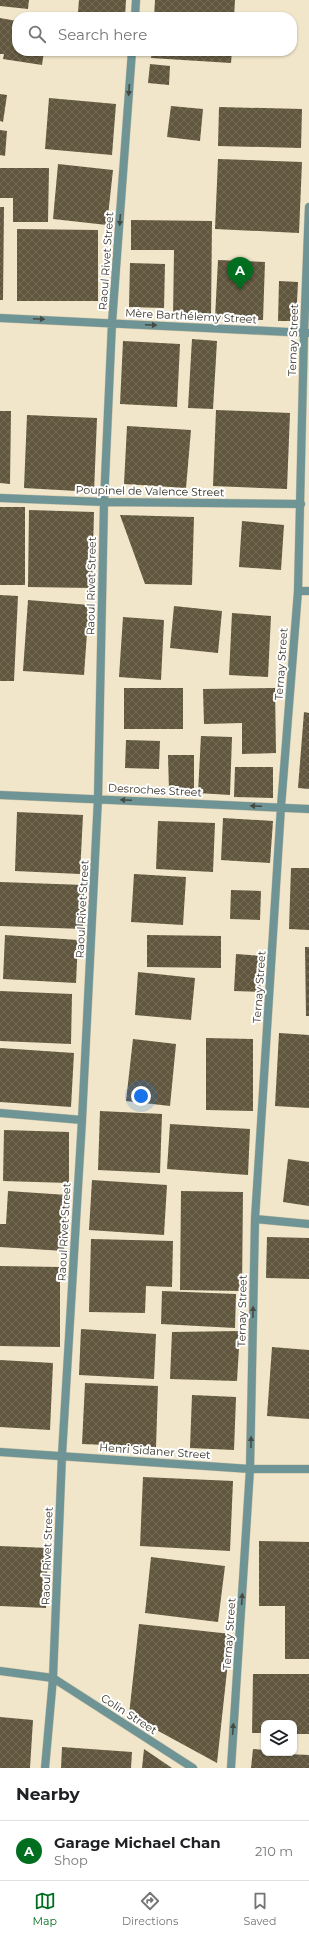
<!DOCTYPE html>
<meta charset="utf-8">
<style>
:root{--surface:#fff;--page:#f2f2f2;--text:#202124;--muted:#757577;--line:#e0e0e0;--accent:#006e1f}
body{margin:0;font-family:Montserrat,sans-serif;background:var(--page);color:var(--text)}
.controls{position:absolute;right:12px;bottom:12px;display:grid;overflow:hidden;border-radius:8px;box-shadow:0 1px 3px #0004}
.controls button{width:36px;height:36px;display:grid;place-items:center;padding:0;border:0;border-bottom:1px solid var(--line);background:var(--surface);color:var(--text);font:20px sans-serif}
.you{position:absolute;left:141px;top:1096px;width:14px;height:14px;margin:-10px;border:3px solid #fff;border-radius:50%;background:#1a73e8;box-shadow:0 0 0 6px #1a73e833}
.badge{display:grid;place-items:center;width:26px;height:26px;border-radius:50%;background:var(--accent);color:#fff;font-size:13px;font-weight:700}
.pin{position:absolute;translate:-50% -33px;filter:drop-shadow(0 1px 2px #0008)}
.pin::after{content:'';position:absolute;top:21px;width:14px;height:12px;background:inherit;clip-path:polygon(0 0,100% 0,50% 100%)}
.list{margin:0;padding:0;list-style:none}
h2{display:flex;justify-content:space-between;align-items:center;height:52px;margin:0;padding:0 16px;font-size:17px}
h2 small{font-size:13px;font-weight:400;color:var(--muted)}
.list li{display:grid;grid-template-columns:26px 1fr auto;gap:12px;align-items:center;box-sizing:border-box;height:60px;padding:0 16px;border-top:1px solid var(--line)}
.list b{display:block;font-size:15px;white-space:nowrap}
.list p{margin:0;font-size:13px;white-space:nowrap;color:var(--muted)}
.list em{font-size:13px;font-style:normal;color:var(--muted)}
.icon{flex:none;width:22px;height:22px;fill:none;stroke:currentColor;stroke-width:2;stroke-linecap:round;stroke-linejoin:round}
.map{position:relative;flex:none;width:309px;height:1768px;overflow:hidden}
.search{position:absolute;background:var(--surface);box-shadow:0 1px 3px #0004;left:12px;right:12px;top:12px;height:44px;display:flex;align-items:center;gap:10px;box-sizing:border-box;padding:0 14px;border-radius:16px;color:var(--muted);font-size:15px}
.sheet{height:112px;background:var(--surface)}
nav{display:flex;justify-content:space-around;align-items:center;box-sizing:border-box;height:56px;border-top:1px solid var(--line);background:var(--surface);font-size:11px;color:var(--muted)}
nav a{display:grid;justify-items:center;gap:2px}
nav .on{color:var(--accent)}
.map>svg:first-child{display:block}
.building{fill:url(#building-cross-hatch)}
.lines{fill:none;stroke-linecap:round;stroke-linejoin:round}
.street-casing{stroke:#ccc2a9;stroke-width:9}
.street{stroke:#6e9495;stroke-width:8}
.oneway{fill:#454b43}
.labels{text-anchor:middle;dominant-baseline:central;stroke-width:4;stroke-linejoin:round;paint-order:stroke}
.street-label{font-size:11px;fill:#373328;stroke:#fff}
</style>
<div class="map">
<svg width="309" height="1768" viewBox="0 0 309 1768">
<defs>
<pattern id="building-cross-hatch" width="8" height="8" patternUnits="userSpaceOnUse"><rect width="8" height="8" fill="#61573e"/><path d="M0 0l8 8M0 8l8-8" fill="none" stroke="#756c58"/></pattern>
</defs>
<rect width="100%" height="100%" fill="#f1e6c9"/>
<!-- building -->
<path class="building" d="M0,0h29l-1,9 -28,-3z
M79,0h47l-1,17 -47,-5z
M155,0h80l-1,17h-80z
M0,18l17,3v30h27l-2,14 -39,-6 1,-5h-4z
M152,51h80l-1,12 -80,-5z
M150,64l20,2 -1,19 -21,-2z
M0,94l7,1 -4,27 -3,-1z
M49,98l67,6 -4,51 -67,-6z
M171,106l32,3 -3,32 -33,-4z
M219,107l83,2 -1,39 -83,-2z
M0,130l7,1 -2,25 -5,-1z
M218,159l84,3 -3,71 -84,-4z
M58,164l55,6 -6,55 -54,-6z
M0,168h49l-1,54h-35v-24h-13z
M0,207h4l-1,93h-3z
M131,220l81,1 -1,96 -38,-1 1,-66h-43z
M17,229l81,1v71h-81z
M218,260l47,2 -2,58 -48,-2z
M130,263l35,1 -1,44 -35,-1z
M279,281l19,1 -2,39h-18z
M192,339l25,2 -4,68 -25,-1z
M123,341l57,3 -3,63 -57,-3z
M216,410l74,3 -3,76 -74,-3z
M0,411h11l-1,73 -10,-1z
M27,415l70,3 -3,74 -70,-4z
M127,426l64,4 -5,58 -62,-4z
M0,507h25v78h-25z
M29,510l65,2 -2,76 -64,-1z
M120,515l74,2 -2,68 -47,-1z
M242,521l42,4 -3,45 -42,-3z
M0,595l18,1 -4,85h-14z
M28,600l61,5 -5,70 -61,-4z
M174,606l48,5 -4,42 -48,-5z
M232,613l39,3 -3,61 -39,-2z
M123,617l41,3 -3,60 -42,-3z
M124,688h59v41h-59z
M275,688l1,65 -34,1v-31l-38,1 -1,-35z
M304,712l5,1v76l-11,-1z
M201,736l31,1 -2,58 -32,-2z
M126,740l34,1 -1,28 -34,-1z
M168,755h26v36h-25z
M235,767h38v31l-39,-1z
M17,812l66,3 -3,59 -65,-3z
M223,818l50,3 -3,42 -49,-3z
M158,821l57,2 -2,49 -57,-3z
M291,868h18v62l-20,-1z
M134,874l52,3 -3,48 -52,-3z
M0,882l84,3 -1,44 -83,-3z
M231,890l30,1 -1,29 -30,-1z
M5,935l73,5 -2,43 -73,-4z
M147,935l74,1v32l-74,-1z
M305,947h4v69h-3z
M236,954l26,2 -2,36 -26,-1z
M138,972l57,6 -4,42 -56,-5z
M0,991l72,3 -1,50 -71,-3z
M279,1033l30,2v73l-34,-2z
M206,1038l47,1v72l-47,-1z
M133,1039l43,5 -6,62 -44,-5z
M0,1048l74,5 -3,54 -71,-5z
M100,1111l62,3 -2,59 -62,-3z
M170,1124l80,5 -2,46 -81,-6z
M4,1130l65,2v51l-66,-2z
M288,1159l21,3v44l-26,-4z
M92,1180l75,5 -3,50 -75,-5z
M8,1191l59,4 -3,56 -64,-4v-23h6z
M181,1191l62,1 -1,99 -62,-1z
M267,1237l42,1v41l-43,-1z
M91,1239l82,2 -1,46 -26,-1 -1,27 -56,-1z
M0,1266l60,1v80l-60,-1z
M162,1291l74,3 -1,34 -74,-4z
M81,1329l75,5 -2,45 -75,-4z
M240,1331l-3,50 -67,-2 2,-47z
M272,1347l37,3v69l-42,-3z
M0,1360l53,3 -3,67 -50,-3z
M85,1383l73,3 -2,61 -74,-3z
M192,1395l44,2 -2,53 -44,-2z
M143,1477l90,4 -3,70 -90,-5z
M259,1541l50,1v117h-24v-53h-26z
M0,1546l48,2 -2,60 -46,-2z
M151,1557l74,9 -7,56 -73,-9z
M139,1624l92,10 -14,129 -88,-48z
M253,1674h56v60h-15v-11h-30v10h-12z
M0,1717l33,3 -3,48h-30z
M62,1747l70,5 -1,16h-70z
M144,1749l28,19h-30z
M253,1749l11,1v3l45,2v13h-58z"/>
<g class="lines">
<defs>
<path id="street" d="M135,17l1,-17
M0,318l308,15
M0,498l104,4 197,2
M298,591h11
M0,795l309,14
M0,1113l82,7
M255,1219l54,5
M0,1452l250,17h59
M0,1671l53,7 140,90
M45,1768l8,-90 9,-223 20,-335 16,-322 6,-296 8,-179 20,-272
M231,1768l19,-299 5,-250 26,-412 17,-216 6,-258 5,-126"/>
</defs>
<!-- street casing -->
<use href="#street" class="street-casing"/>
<!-- street -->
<use href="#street" class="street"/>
</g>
<!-- one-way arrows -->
<defs><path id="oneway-solid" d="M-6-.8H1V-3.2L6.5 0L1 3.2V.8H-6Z"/></defs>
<g class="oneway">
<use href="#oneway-solid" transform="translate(129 90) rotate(94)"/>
<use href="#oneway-solid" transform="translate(120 220) rotate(94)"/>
<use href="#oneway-solid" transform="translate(39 319) rotate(3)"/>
<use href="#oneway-solid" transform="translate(151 325) rotate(3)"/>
<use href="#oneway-solid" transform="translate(126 800) rotate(-177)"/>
<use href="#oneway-solid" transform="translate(256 806) rotate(-177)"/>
<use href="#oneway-solid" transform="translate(253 1312) rotate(-89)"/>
<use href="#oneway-solid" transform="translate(251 1442) rotate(-89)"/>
<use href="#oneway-solid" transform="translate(242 1599) rotate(-86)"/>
<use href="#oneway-solid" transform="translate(233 1729) rotate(-86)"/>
</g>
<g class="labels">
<!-- street labels -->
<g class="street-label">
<text transform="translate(106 261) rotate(-86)">Raoul Rivet Street</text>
<text transform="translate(191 316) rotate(3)">Mère Barthélemy Street</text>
<text transform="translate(293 340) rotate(-88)">Ternay Street</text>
<text transform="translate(150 491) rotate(1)">Poupinel de Valence Street</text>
<text transform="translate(91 586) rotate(-89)">Raoul Rivet Street</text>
<text transform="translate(281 664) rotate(-86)">Ternay Street</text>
<text transform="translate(155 790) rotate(3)">Desroches Street</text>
<text transform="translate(82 909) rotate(-87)">Raoul Rivet Street</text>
<text transform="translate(259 987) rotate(-86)">Ternay Street</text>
<text transform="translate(64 1232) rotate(-87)">Raoul Rivet Street</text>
<text transform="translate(242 1311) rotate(-89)">Ternay Street</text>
<text transform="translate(155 1451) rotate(4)">Henri Sidaner Street</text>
<text transform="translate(47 1556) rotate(-88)">Raoul Rivet Street</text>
<text transform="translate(229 1634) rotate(-86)">Ternay Street</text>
<text transform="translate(129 1714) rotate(33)">Colin Street</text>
</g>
</g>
</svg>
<div class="controls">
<button><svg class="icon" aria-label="layers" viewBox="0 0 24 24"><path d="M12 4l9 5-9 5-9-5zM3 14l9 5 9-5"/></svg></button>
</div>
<div class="you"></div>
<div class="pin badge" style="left:240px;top:290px">A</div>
<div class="search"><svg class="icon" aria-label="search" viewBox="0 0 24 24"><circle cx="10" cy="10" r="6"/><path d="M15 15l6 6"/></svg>Search here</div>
</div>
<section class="sheet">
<h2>Nearby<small></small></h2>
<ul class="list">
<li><span class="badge">A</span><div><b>Garage Michael Chan</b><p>Shop</p></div><em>210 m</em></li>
</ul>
</section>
<nav>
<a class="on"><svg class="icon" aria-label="map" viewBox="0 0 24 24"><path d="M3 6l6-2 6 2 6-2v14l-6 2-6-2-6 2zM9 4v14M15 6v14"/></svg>Map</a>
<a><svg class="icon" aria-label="directions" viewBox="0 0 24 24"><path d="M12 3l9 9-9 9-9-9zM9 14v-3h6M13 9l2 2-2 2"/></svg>Directions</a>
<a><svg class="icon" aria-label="saved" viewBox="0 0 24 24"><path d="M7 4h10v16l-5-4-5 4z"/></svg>Saved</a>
</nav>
